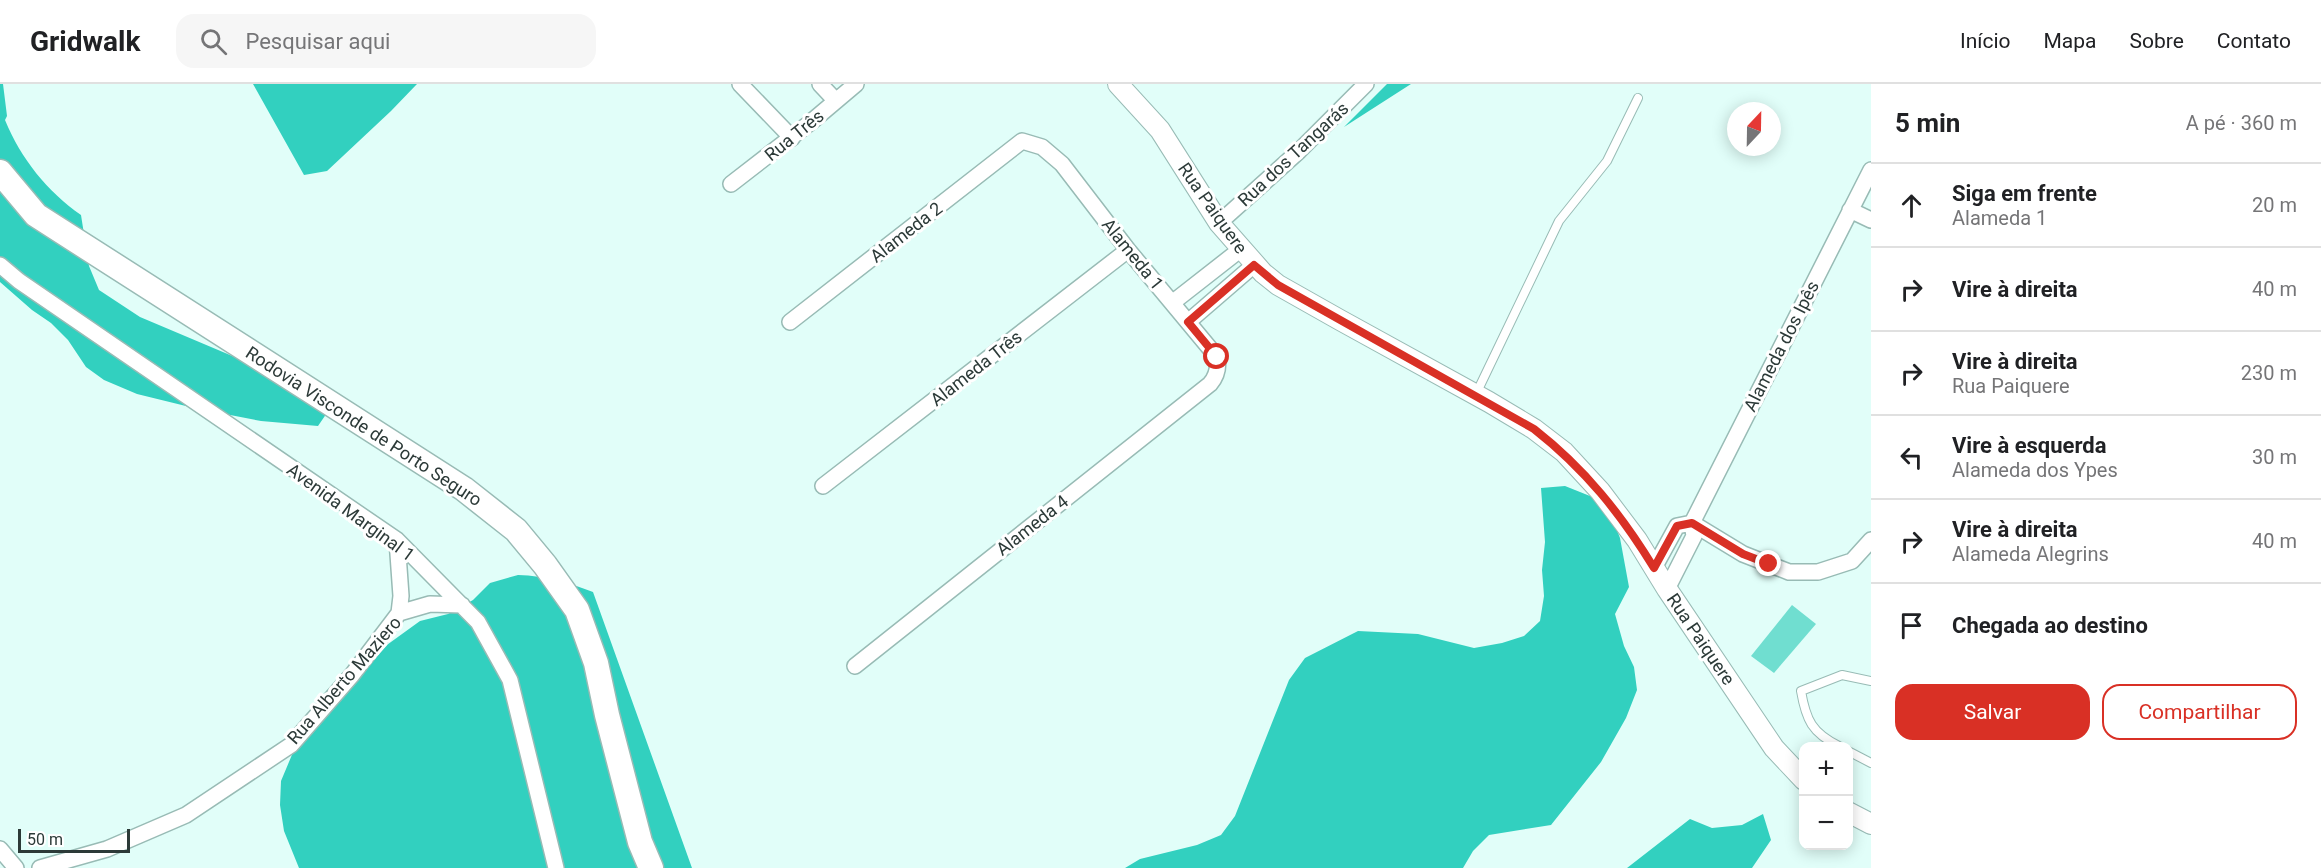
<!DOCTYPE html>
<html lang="pt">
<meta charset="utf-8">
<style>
:root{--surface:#fff;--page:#f6f6f6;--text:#202124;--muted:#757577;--line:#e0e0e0;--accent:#d93025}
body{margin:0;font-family:Roboto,sans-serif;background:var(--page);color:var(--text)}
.controls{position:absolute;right:18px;bottom:18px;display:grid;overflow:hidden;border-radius:12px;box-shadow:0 3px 15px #0003}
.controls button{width:54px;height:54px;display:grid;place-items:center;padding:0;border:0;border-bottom:2px solid var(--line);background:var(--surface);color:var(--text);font:30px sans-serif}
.compass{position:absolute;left:1727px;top:18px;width:54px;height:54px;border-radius:50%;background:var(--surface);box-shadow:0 3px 15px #0003;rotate:22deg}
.scale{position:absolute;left:18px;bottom:15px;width:112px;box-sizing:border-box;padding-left:6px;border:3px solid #2c3a38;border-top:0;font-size:16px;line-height:21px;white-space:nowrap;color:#2c3a38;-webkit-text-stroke:4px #fff;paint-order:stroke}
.stop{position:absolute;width:18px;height:18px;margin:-14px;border:4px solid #d93025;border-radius:50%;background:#fff}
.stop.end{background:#d93025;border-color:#fff;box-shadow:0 2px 6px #0008}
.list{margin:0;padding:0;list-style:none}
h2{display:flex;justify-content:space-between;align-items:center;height:78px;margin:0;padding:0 24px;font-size:26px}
h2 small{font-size:20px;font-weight:400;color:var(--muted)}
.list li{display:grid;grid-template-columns:39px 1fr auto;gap:18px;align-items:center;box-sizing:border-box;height:84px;padding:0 24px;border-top:2px solid var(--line)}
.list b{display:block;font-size:22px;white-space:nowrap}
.list p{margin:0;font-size:20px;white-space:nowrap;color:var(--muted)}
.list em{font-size:20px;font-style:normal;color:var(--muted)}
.actions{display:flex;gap:12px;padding:18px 24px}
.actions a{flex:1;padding:14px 0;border:2px solid var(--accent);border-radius:18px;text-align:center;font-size:21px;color:var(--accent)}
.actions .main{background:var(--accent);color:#fff}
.icon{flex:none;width:33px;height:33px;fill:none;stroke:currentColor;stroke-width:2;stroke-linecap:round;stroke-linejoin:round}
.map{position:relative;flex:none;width:1871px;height:784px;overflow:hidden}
header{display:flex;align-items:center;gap:36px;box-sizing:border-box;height:84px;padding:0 30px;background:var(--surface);border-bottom:2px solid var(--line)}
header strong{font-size:28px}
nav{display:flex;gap:33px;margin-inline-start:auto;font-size:21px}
.search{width:420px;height:54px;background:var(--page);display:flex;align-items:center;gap:15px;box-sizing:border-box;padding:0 21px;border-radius:18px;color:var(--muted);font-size:22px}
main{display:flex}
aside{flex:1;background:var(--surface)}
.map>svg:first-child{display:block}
.green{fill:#70ded0}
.forest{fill:#32d0bf}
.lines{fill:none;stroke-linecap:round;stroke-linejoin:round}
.service-casing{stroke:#98bbb5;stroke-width:10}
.minor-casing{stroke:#98bbb5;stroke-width:18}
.tertiary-casing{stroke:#98bbb5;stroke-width:22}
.primary-casing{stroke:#98bbb5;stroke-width:27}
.service{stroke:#fff;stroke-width:8}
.minor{stroke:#fff;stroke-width:15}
.tertiary{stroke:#fff;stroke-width:20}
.primary{stroke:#fff;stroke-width:24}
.route{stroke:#d93025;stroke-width:8}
.labels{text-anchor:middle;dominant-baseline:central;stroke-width:6;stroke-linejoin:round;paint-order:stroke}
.street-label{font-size:18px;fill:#2c3a38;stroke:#fff}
</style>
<header>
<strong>Gridwalk</strong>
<div class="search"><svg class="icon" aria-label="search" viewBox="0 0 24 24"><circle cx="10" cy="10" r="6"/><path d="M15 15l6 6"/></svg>Pesquisar aqui</div>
<nav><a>Início</a><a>Mapa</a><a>Sobre</a><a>Contato</a></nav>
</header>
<main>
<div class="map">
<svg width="1871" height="784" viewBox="0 0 1871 784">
<rect width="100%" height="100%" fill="#e1fef9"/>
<!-- green -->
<path class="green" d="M1792,521l24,19 -42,49 -23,-17z"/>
<!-- forest -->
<path class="forest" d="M0,0h3l4,32 -2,4c16,39 42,71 76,95l8,51 10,24 41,27 128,54 63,36 -13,19 -57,-5 -67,-13 -57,-14 -33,-14 -18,-13 -18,-27 -17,-17 -19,-13 -32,-28z
M253,0h164l-26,27 -64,60 -23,4z
M1387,0h24l-67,43z
M1565,402l25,10 21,19 9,23 9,49 -14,27 9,32 10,21 3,23 -11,28 -25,44 -50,63 -62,10 -16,16 -10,17h-338l15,-9 57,-14 24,-10 14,-19 54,-136 16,-22 53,-27 60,3 56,14 28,-5 22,-7 16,-15 4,-25 -2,-26 3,-28 -4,-54z
M518,491c28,1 49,7 75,17l99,276h-393l-15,-37 -4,-26 1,-24 31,-74 35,-39 26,-13 47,-34 28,-7 25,-14 17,-17z
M1763,730l8,26 -19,28h-125l63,-49 22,9 30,-3z"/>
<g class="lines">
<defs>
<path id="service" d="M1476,310l83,-173 48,-60 31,-63
M1839,662c-27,-13 -33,-26 -38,-55l41,-16 29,6
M1848,667l23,12"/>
<path id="minor" d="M740,0l52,54
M820,0l16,17
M731,100l80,-62 45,-38
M1850,126l21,10
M1219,139l80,-72 67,-67
M0,181l19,16 378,259 81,82 32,58 46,188
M1172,219l69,-54
M790,238l232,-181 20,6 20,17 66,86 89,107c2,11 0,19 -7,27l-355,282
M1188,238l66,-57
M823,402l305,-236
M1692,439l179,-353
M1692,439l51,31 46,18h29l34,-11 19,-21
M397,456l4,56 -2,17
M1654,484l23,-42 15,-3
M1667,505l27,-53 -2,-13
M0,765l16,19
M40,784l67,-19 79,-34 105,-70 61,-70 47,-62 31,-9 32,1"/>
<path id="tertiary" d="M1118,0l42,46 59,93 44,50 15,12 62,35 149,82 45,27 30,23 36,39 37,49 30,49 107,159 30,32
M1848,728l23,12"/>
<path id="primary" d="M0,88l36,43 428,274 52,41 29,35 32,45 19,53 11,52 33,127 11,26"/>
</defs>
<!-- service casing -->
<use href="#service" class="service-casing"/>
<!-- minor casing -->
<use href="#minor" class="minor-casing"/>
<!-- tertiary casing -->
<use href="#tertiary" class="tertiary-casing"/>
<!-- primary casing -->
<use href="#primary" class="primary-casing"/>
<!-- service -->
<use href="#service" class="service"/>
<!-- minor -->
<use href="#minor" class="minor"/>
<!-- tertiary -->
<use href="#tertiary" class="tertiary"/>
<!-- primary -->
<use href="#primary" class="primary"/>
</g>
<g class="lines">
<!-- route -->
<path class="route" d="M1217,273l-29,-35 66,-57 24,20 256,144c51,40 87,85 120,139l23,-42 15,-3 51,31 26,10"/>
</g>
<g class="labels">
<!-- street labels -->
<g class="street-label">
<text transform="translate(794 51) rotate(-39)">Rua Três</text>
<text transform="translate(1293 70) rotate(-43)">Rua dos Tangarás</text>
<text transform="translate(1213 124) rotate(55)">Rua Paiquere</text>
<text transform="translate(906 148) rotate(-38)">Alameda 2</text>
<text transform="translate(1133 170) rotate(51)">Alameda 1</text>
<text transform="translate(1781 262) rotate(-63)">Alameda dos Ipês</text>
<text transform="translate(976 284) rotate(-38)">Alameda Três</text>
<text transform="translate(364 342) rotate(33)">Rodovia Visconde de Porto Seguro</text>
<text transform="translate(351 428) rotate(36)">Avenida Marginal 1</text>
<text transform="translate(1032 441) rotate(-38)">Alameda 4</text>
<text transform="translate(1701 555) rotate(56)">Rua Paiquere</text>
<text transform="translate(344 596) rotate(-49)">Rua Alberto Maziero</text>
</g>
</g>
</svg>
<div class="controls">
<button>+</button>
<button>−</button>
</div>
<svg class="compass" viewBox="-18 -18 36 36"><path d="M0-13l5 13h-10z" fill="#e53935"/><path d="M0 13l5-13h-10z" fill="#757577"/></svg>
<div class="scale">50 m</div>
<div class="stop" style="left:1217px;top:273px"></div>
<div class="stop end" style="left:1769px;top:480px"></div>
</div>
<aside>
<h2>5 min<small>A pé · 360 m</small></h2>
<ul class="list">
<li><svg class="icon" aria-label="ahead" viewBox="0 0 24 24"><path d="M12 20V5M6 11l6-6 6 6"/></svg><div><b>Siga em frente</b><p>Alameda 1</p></div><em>20 m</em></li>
<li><svg class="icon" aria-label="right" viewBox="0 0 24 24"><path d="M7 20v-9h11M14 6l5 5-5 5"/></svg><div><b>Vire à direita</b></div><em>40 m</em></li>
<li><svg class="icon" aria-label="right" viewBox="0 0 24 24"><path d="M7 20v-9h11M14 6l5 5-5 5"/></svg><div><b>Vire à direita</b><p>Rua Paiquere</p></div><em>230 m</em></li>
<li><svg class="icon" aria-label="left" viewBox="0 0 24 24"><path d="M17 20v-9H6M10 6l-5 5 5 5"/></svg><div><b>Vire à esquerda</b><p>Alameda dos Ypes</p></div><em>30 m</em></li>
<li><svg class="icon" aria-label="right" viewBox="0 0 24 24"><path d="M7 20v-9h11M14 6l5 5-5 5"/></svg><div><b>Vire à direita</b><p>Alameda Alegrins</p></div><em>40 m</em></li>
<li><svg class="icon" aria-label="arrive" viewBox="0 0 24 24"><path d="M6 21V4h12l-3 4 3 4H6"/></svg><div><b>Chegada ao destino</b></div></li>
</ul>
<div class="actions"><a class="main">Salvar</a><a>Compartilhar</a></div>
</aside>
</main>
